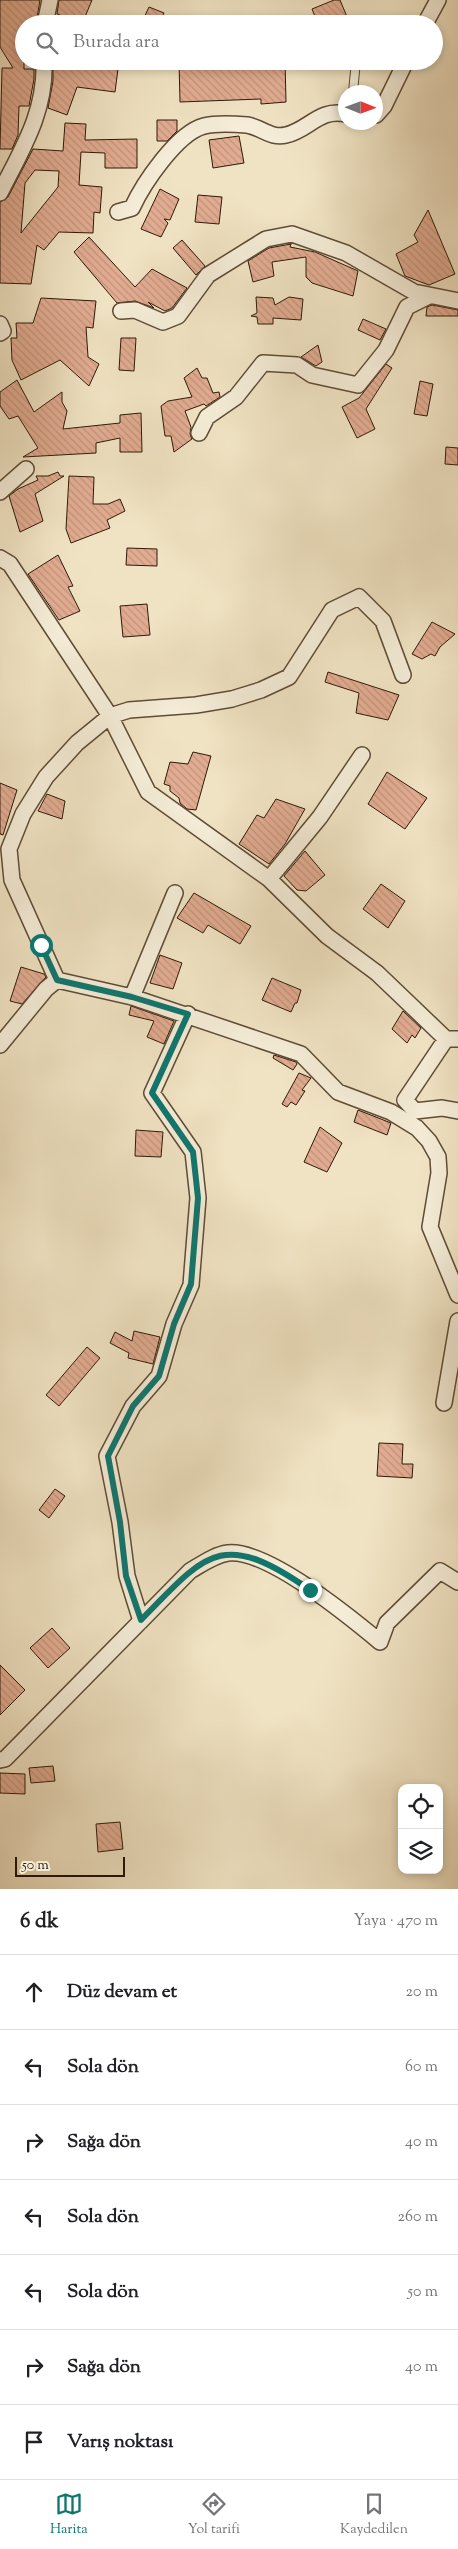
<!DOCTYPE html>
<html lang="tr">
<meta charset="utf-8">
<style>
:root{--surface:#fff;--page:#f6f6f6;--text:#202124;--muted:#757577;--line:#e0e0e0;--accent:#0f766e}
body{margin:0;font-family:"Sorts Mill Goudy",serif;background:var(--page);color:var(--text)}
.controls{position:absolute;right:15px;bottom:15px;display:grid;overflow:hidden;border-radius:10px;box-shadow:0 2px 8px #0003}
.controls button{width:45px;height:45px;display:grid;place-items:center;padding:0;border:0;border-bottom:1px solid var(--line);background:var(--surface);color:var(--text);font:25px sans-serif}
.compass{position:absolute;left:338px;top:85px;width:45px;height:45px;border-radius:50%;background:var(--surface);box-shadow:0 2px 8px #0003;rotate:91deg}
.scale{position:absolute;left:15px;bottom:12px;width:110px;box-sizing:border-box;padding-left:5px;border:2px solid #2f1907;border-top:0;font-size:14px;line-height:18px;white-space:nowrap;color:#2f1907;-webkit-text-stroke:4px #f5edd8;paint-order:stroke}
.stop{position:absolute;width:15px;height:15px;margin:-11px;border:4px solid #0f766e;border-radius:50%;background:#fff}
.stop.end{background:#0f766e;border-color:#fff;box-shadow:0 1px 5px #0008}
.list{margin:0;padding:0;list-style:none}
h2{display:flex;justify-content:space-between;align-items:center;height:65px;margin:0;padding:0 20px;font-size:21px}
h2 small{font-size:16px;font-weight:400;color:var(--muted)}
.list li{display:grid;grid-template-columns:32px 1fr auto;gap:15px;align-items:center;box-sizing:border-box;height:75px;padding:0 20px;border-top:1px solid var(--line)}
.list b{display:block;font-size:19px;white-space:nowrap}
.list em{font-size:16px;font-style:normal;color:var(--muted)}
.icon{flex:none;width:28px;height:28px;fill:none;stroke:currentColor;stroke-width:2;stroke-linecap:round;stroke-linejoin:round}
.map{position:relative;flex:none;width:458px;height:1889px;overflow:hidden}
.search{position:absolute;background:var(--surface);box-shadow:0 2px 8px #0003;left:15px;right:15px;top:15px;height:55px;display:flex;align-items:center;gap:12px;box-sizing:border-box;padding:0 18px;border-radius:28px;color:var(--muted);font-size:19px}
.sheet{height:590px;background:var(--surface)}
nav{display:flex;justify-content:space-around;align-items:center;box-sizing:border-box;height:70px;border-top:1px solid var(--line);background:var(--surface);font-size:14px;color:var(--muted)}
nav a{display:grid;justify-items:center;gap:2px}
nav .on{color:var(--accent)}
.map>svg:first-child{display:block}
.building{fill:url(#building-back-hatch);stroke:#2f1907;fill-rule:evenodd}
.lines{fill:none;stroke-linecap:round;stroke-linejoin:round}
.service-casing{stroke:#5f4c36;stroke-width:10}
.minor-casing{stroke:#5f4c36;stroke-width:18}
.service{stroke:#f5edd8;stroke-width:8}
.minor{stroke:#f5edd8;stroke-width:15}
.route{stroke:#0f766e;stroke-width:6}
</style>
<div class="map">
<svg width="458" height="1889" viewBox="0 0 458 1889">
<defs>
<pattern id="building-back-hatch" width="6" height="6" patternUnits="userSpaceOnUse" patternTransform="scale(1.25)"><rect width="6" height="6" fill="#e2ac92"/><path d="M-1 5l2 2M0 0l6 6M5-1l2 2" fill="none" stroke="#c2937c"/></pattern>
</defs>
<rect width="100%" height="100%" fill="#f0e3c3"/>
<filter id="stains"><feTurbulence type="fractalNoise" baseFrequency=".004" numOctaves="4"/><feColorMatrix values="0 0 0 0 .2 0 0 0 0 .09 0 0 0 0 .02 0 0 0 .5 -.17"/></filter>
<radialGradient id="worn" r=".72"><stop offset=".6" stop-color="#630" stop-opacity="0"/><stop offset="1" stop-color="#630" stop-opacity=".3"/></radialGradient>
<!-- building -->
<path class="building" d="M0,0h40l-4,24h-12v45h10v10l-5,27h-10l-1,29 -6,14h-12l2,-81h11l-13,-21z
M59,0h33l-10,24 -25,-10z
M334,0h6l10,24h-32l-6,-15z
M149,7l15,6 -5,11h-18z
M53,61h66l-4,31 -38,-5 -10,28 -19,-7 5,-27z
M179,61h38l1,6 32,-1 -1,-4 36,-1 1,41 -25,2v-5l-81,3z
M157,120h20v11l-10,10h-10z
M65,123l21,1 -1,16 52,-1v29h-32v-15l-24,-1 -2,33 23,2 -2,26 -6,-1 -1,21 -34,-1 -15,18 -7,-5 -6,39 -31,-1v-81l8,-5 25,-48 30,2zM35,170l24,1 -1,16 -37,46 4,-50z
M239,136l5,27 -31,5 -4,-28z
M160,189l19,10 -9,21 -6,-1 4,4 -7,14 -20,-8z
M198,195l24,2 -3,27 -24,-2z
M428,210l27,64 -26,11 -24,-9 -9,-22 22,-12 -4,-7z
M89,237l46,50 17,-18 35,19 -15,20 -7,3 -17,-9 6,6 -19,-7 -18,2 -43,-51z
M182,240l23,26 -9,9 -23,-27z
M291,244l-1,3 25,5 43,19 -5,25 -41,-13 -6,-6v-20l-34,5 2,14 -21,6 -5,-21 21,-13z
M256,297l17,1 2,7 14,-8 14,2 -2,21 -28,-2v6h-15l-1,-7 -6,-1 6,-3z
M41,298l55,3 -3,27 -7,-1 2,30 11,7 -10,22 -29,-26 -39,20 -9,-20 -1,-22h6l-1,-15h17z
M432,305l26,5v6h-32l1,-9z
M363,319l23,10 -6,11 -22,-10z
M121,338h15l-2,33 -15,-1z
M318,345l4,17 -6,4 -15,-9z
M386,364l6,4 -26,41 9,20 -18,9 -15,-31 17,-9z
M197,368l5,10h5l6,15 6,-1 1,5 -14,9 -2,-2 -19,7 6,16 -1,7 2,5 -18,13 -3,-16h-6l-4,-30 7,-5 24,-4 -8,-19z
M17,380l17,32 28,-20v10l5,9 -4,18 57,-6v-8l21,-2 1,39h-22v-14l-24,5v10l-73,4 15,-9 -20,-32 -9,3 -9,-13v-14z
M420,381l13,3 -6,32 -13,-2z
M446,447l12,1v17l-13,-1z
M58,472l2,4h4l-29,18 8,27 -23,11 -11,-36 9,-7 20,-9 -2,-4h12z
M69,476l25,1 -1,27h15l12,-5 5,12 -18,9 3,8 -39,15 -5,-14z
M127,548l30,1v17l-31,-1z
M58,555l15,31 -5,1 12,24 -21,9 -31,-46z
M147,604l3,31 -27,2 -3,-31z
M432,622l23,12 -15,13 -5,9 -4,-2 -9,5 -10,-5z
M328,672l71,23 -11,25 -32,-7 3,-20 -34,-11z
M193,752l18,4 -15,54 -9,-1 -7,-6 -1,-5 -9,-7v-5l-6,-2 6,-22 18,2z
M387,772l40,26 -22,31 -37,-25z
M0,783l17,7 -14,45 -3,-1z
M47,794l18,7 -3,18 -24,-8z
M276,799l29,10 -20,35 -16,20 -30,-20 18,-29 7,3z
M305,851l20,24 -19,16 -9,-1 -13,-14z
M381,884l24,17 -17,27 -25,-19z
M194,893l57,33 -11,18 -32,-19 -5,8 -26,-15z
M160,955l22,8 -9,26 -23,-6z
M21,967l23,7 2,3 -24,27 -12,-3z
M272,978l29,12 -4,13h-2l-4,9 -29,-12z
M131,1006l43,15 -10,23 -17,-7 7,-16 -25,-6z
M403,1011l18,17 -6,10 -3,-3 -5,8 -15,-14z
M274,1055l22,7 1,2 -4,6 -20,-12z
M299,1073l12,5 -9,12 3,1 -9,14 -5,-3 -4,5 -5,-3z
M358,1110l33,13 -4,12 -33,-13z
M320,1127l22,16 -15,29 -23,-10z
M136,1130l27,2 -2,25 -26,-1z
M134,1331l26,6 -7,27 -25,-6 1,-5 -19,-10 5,-11 17,9z
M87,1347l13,11 -41,48 -13,-11z
M379,1443l24,1 -1,20h11l-1,14 -35,-2z
M55,1489l10,7 -16,22 -10,-8z
M52,1628l18,20 -22,20 -18,-20z
M0,1665l25,25 -25,25z
M53,1766l2,15 -24,2 -2,-15z
M0,1773l25,1v20l-25,-1z
M120,1822l3,27 -25,3 -2,-28z"/>
<g class="lines">
<defs>
<path id="service" d="M353,92l3,-31"/>
<path id="minor" d="M45,24l5,-24
M425,24l13,-24
M376,115l8,-9 22,-45
M0,193c22,-44 46,-81 44,-132
M118,212l14,-4c11,-24 45,-75 72,-82 12,-3 31,-2 43,-1 14,2 24,14 39,10 23,-5 33,-27 60,-21
M121,311l14,-1 28,12 15,-6 30,-41 58,-36 26,-5 54,19 68,39 44,9
M0,324l3,7 -3,2
M199,433l8,-16 29,-20 27,-34 34,2 15,10 46,10 28,-35 21,-43 22,-11
M0,492l26,-23
M0,558l10,6 100,152 38,76 121,87 51,-62 42,-62
M269,879l58,57 50,37 69,66h12
M57,980l-45,-100 -3,-31 14,-35 23,-37 31,-34 33,-27 19,-6 67,-5 36,-6 29,-9 28,-13 43,-67 27,-13 24,24 20,54
M57,980l75,17 169,57 37,38 53,20 26,16 12,13 9,16 1,16 -9,54 28,68
M132,997l43,-104
M446,1039l-41,61 10,11 27,-3 16,3
M0,1045l46,-56 11,-9
M444,1403l14,-82
M141,1621l-14,-45 -7,-54 -13,-66 26,-50 26,-30 15,-52 17,-39 7,-87 -5,-46 -41,-59 36,-79
M0,1760l5,-1 185,-188c12,-7 24,-16 38,-18 39,-4 122,64 152,89l7,-19 53,-52 18,11"/>
</defs>
<!-- service casing -->
<use href="#service" class="service-casing"/>
<!-- minor casing -->
<use href="#minor" class="minor-casing"/>
<!-- service -->
<use href="#service" class="service"/>
<!-- minor -->
<use href="#minor" class="minor"/>
</g>
<g class="lines">
<!-- route -->
<path class="route" d="M41,945l16,35 75,17 56,17 -36,79 41,59 5,46 -7,86 -17,40 -15,52 -26,30 -25,50 12,66 6,54 15,44c66,-68 81,-91 169,-30"/>
</g>
<rect width="100%" height="100%" filter="url(#stains)"/>
<rect width="100%" height="100%" fill="url(#worn)"/>
</svg>
<div class="controls">
<button><svg class="icon" aria-label="locate" viewBox="0 0 24 24"><circle cx="12" cy="12" r="6"/><path d="M12 2v4M12 18v4M2 12h4M18 12h4"/></svg></button>
<button><svg class="icon" aria-label="layers" viewBox="0 0 24 24"><path d="M12 4l9 5-9 5-9-5zM3 14l9 5 9-5"/></svg></button>
</div>
<svg class="compass" viewBox="-18 -18 36 36"><path d="M0-13l5 13h-10z" fill="#e53935"/><path d="M0 13l5-13h-10z" fill="#757577"/></svg>
<div class="scale">50 m</div>
<div class="stop" style="left:41px;top:945px"></div>
<div class="stop end" style="left:310px;top:1590px"></div>
<div class="search"><svg class="icon" aria-label="search" viewBox="0 0 24 24"><circle cx="10" cy="10" r="6"/><path d="M15 15l6 6"/></svg>Burada ara</div>
</div>
<section class="sheet">
<h2>6 dk<small>Yaya · 470 m</small></h2>
<ul class="list">
<li><svg class="icon" aria-label="ahead" viewBox="0 0 24 24"><path d="M12 20V5M6 11l6-6 6 6"/></svg><div><b>Düz devam et</b></div><em>20 m</em></li>
<li><svg class="icon" aria-label="left" viewBox="0 0 24 24"><path d="M17 20v-9H6M10 6l-5 5 5 5"/></svg><div><b>Sola dön</b></div><em>60 m</em></li>
<li><svg class="icon" aria-label="right" viewBox="0 0 24 24"><path d="M7 20v-9h11M14 6l5 5-5 5"/></svg><div><b>Sağa dön</b></div><em>40 m</em></li>
<li><svg class="icon" aria-label="left" viewBox="0 0 24 24"><path d="M17 20v-9H6M10 6l-5 5 5 5"/></svg><div><b>Sola dön</b></div><em>260 m</em></li>
<li><svg class="icon" aria-label="left" viewBox="0 0 24 24"><path d="M17 20v-9H6M10 6l-5 5 5 5"/></svg><div><b>Sola dön</b></div><em>50 m</em></li>
<li><svg class="icon" aria-label="right" viewBox="0 0 24 24"><path d="M7 20v-9h11M14 6l5 5-5 5"/></svg><div><b>Sağa dön</b></div><em>40 m</em></li>
<li><svg class="icon" aria-label="arrive" viewBox="0 0 24 24"><path d="M6 21V4h12l-3 4 3 4H6"/></svg><div><b>Varış noktası</b></div></li>
</ul>
</section>
<nav>
<a class="on"><svg class="icon" aria-label="map" viewBox="0 0 24 24"><path d="M3 6l6-2 6 2 6-2v14l-6 2-6-2-6 2zM9 4v14M15 6v14"/></svg>Harita</a>
<a><svg class="icon" aria-label="directions" viewBox="0 0 24 24"><path d="M12 3l9 9-9 9-9-9zM9 14v-3h6M13 9l2 2-2 2"/></svg>Yol tarifi</a>
<a><svg class="icon" aria-label="saved" viewBox="0 0 24 24"><path d="M7 4h10v16l-5-4-5 4z"/></svg>Kaydedilen</a>
</nav>
